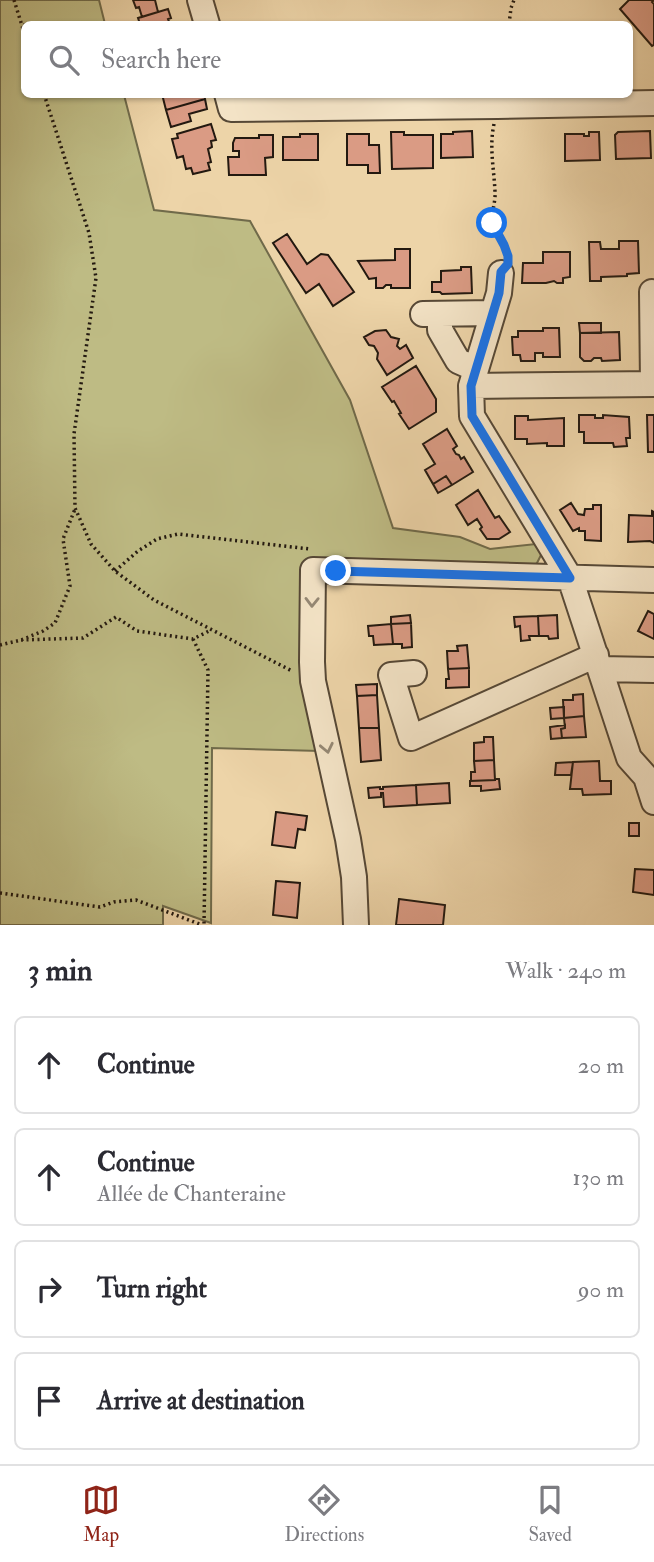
<!DOCTYPE html>
<meta charset="utf-8">
<style>
:root{--surface:#fff;--page:#f7f7f7;--text:#2b2b33;--muted:#7c7c81;--line:#e1e1e2;--accent:#8f2418}
body{margin:0;font-family:"IM FELL Double Pica",serif;background:var(--page);color:var(--text)}
.stop{position:absolute;width:21px;height:21px;margin:-16px;border:5px solid #1a73e8;border-radius:50%;background:#fff}
.stop.end{background:#1a73e8;border-color:#fff;box-shadow:0 2px 7px #0008}
.list{margin:0;padding:0;list-style:none}
h2{display:flex;justify-content:space-between;align-items:center;height:91px;margin:0;padding:0 28px;font-size:30px}
h2 small{font-size:23px;font-weight:400;color:var(--muted)}
.list li{display:grid;grid-template-columns:46px 1fr auto;gap:21px;align-items:center;box-sizing:border-box;height:98px;margin:0 14px 14px;padding:0 14px;border:2px solid var(--line);border-radius:10px}
.list b{display:block;font-size:26px;white-space:nowrap}
.list p{margin:0;font-size:23px;white-space:nowrap;color:var(--muted)}
.list em{font-size:23px;font-style:normal;color:var(--muted)}
.icon{flex:none;width:38px;height:38px;fill:none;stroke:currentColor;stroke-width:2;stroke-linecap:round;stroke-linejoin:round}
.map{position:relative;flex:none;width:654px;height:925px;overflow:hidden}
.search{position:absolute;background:var(--surface);box-shadow:0 2px 5px #0004;left:21px;right:21px;top:21px;height:77px;display:flex;align-items:center;gap:18px;box-sizing:border-box;padding:0 24px;border-radius:10px;color:var(--muted);font-size:26px}
.sheet{height:539px;background:var(--surface)}
nav{display:flex;justify-content:space-around;align-items:center;box-sizing:border-box;height:98px;border-top:2px solid var(--line);background:var(--surface);font-size:19px;color:var(--muted)}
nav a{display:grid;justify-items:center;gap:4px}
nav .on{color:var(--accent)}
.map>svg:first-child{display:block}
.green{fill:#bebb84;stroke:#706a4a;stroke-width:2}
.building{fill:#da9b84;stroke:#231910;stroke-width:2}
.lines{fill:none;stroke-linecap:round;stroke-linejoin:round}
.minor-casing{stroke:#564836;stroke-width:28}
.path{stroke:#231910;stroke-width:3.5;stroke-dasharray:2 3.5;stroke-linecap:butt}
.minor{stroke:#f3e3c6;stroke-width:24}
.oneway{stroke:#958874}
.route{stroke:#1a73e8;stroke-width:9}
</style>
<div class="map">
<svg width="654" height="925" viewBox="0 0 654 925">
<rect width="100%" height="100%" fill="#edd4a8"/>
<filter id="stains"><feTurbulence type="fractalNoise" baseFrequency=".00286" numOctaves="4"/><feColorMatrix values="0 0 0 0 .2 0 0 0 0 .09 0 0 0 0 .02 0 0 0 .5 -.17"/></filter>
<radialGradient id="worn" r=".72"><stop offset=".6" stop-color="#630" stop-opacity="0"/><stop offset="1" stop-color="#630" stop-opacity=".3"/></radialGradient>
<!-- green -->
<path class="green" d="M0,0h99l6,24h-81v70l100,1 30,115 96,11 100,179 43,128 67,9 30,12 46,-5 6,9 -5,10 -17,13 -207,-5 7,180 -108,-3 -1,175 -48,-17v19h-163z"/>
<!-- building -->
<path class="building" d="M133,0h22l3,12 -16,5 -3,-10 -3,1z
M629,0h25l-2,2 2,2v41l-2,1 -32,-37z
M168,9l3,9 -3,1 2,5h-30l-2,-6z
M162,94h41l2,5 -39,11z
M205,99l2,10 -18,5 2,7 -20,6 -5,-17z
M211,124l5,16 -5,1 1,6 -4,2 3,13 -3,1 2,7 -17,4 -2,-6 -5,1 -3,-13 -6,2 -5,-19 6,-1 -1,-4z
M472,131l1,26 -32,1v-24h12v-2z
M650,131l1,27 -35,1 -1,-24 3,-3z
M391,132h13v3h29v33l-41,1z
M589,132h10l1,28 -35,1v-27h19v2h5z
M300,134h18v26h-35v-23h17z
M347,134h22v11h10l1,28h-12v-8h-21z
M259,135h14v22l-8,1 1,17h-37l-1,-18h11v-6h-6v-8l2,-5h24z
M287,234l20,30 14,-10 7,1 26,37 -21,14 -14,-22 -13,9 -33,-50z
M619,241h19l1,32 -12,1v2l-26,1v4h-11l-1,-39h11l1,7h18z
M395,249h15v39h-19v-3h-5l-3,3h-7v-10l-7,1 -11,-18 37,-1z
M543,252h27v25l-7,1v5h-6l-3,-2 -8,2h-24l1,-20h20z
M461,267h10l1,26 -30,1 -2,-2h-8v-10h9v-11l20,-1z
M579,323h22v10h-21z
M543,328h16l1,29h-17v-4h-8v8h-14l-1,-6h-7l-1,-18h6v-6h25z
M386,330l5,7 8,2 -2,7 3,3 6,-4 7,13 -26,17 -10,-16 1,-6 -4,-7 -5,-1 -5,-8 11,-6z
M619,332l1,28 -18,1 -1,-3h-7l-3,3h-7l-4,-4v-24z
M416,366l20,33v13l-27,17 -10,-15 2,-1 -7,-12 -2,1 -10,-15z
M579,415h16v3h8v-3l26,2 1,21h-4l1,8 -13,1 -1,-4h-29v-11h-5z
M647,415h7v37h-6z
M515,416h13v4l36,-2v28h-17v-3l-20,1v-5h-12z
M447,429l10,17 -4,3 3,5 3,1 2,4 3,-2 9,15 -21,13 -6,-9 -13,8 -8,-14 10,-6 -12,-20z
M446,476l6,9 -14,8 -5,-9z
M478,490l17,28 4,-2 11,16 -11,7h-12l-7,-10 2,-2 -5,-8 -9,6 -12,-20z
M571,503l7,11 6,1 1,-6h8v-4h8v36l-16,-1v-9h-6v-3l-6,3 -13,-21z
M652,511l2,1v31l-4,-2 -22,1 1,-27 23,1z
M648,611l6,3v25l-16,-8z
M410,615l1,8 -20,1v-7z
M557,615l1,23 -9,1 -1,-3h-9l-1,-20z
M538,616l1,20h-10l1,4 -9,1 -1,-15 -5,1 -1,-10z
M411,623l1,24 -10,1v-4h-9l-2,-20z
M391,624l2,20 -19,1 -1,-9h-4l-1,-10z
M467,645l2,23 -21,1 -1,-18h11l-1,-5z
M469,668v19l-23,1v-9h3l-1,-10z
M377,684v11l-20,1 -1,-11z
M583,694l1,22 -20,2 -1,-18h10v-5z
M377,695l2,33h-20l-2,-32z
M564,707v11l-13,1 -1,-11z
M584,716l2,21 -24,1 -1,-9 4,-1 -1,-10z
M565,725v3l-4,1 1,9 -11,1 -1,-12z
M359,728h20l2,32 -20,2z
M484,737h9l1,23 -20,1v-18l10,-1z
M494,760l1,20 -24,1v-9h4l-1,-11z
M599,761l1,20h11v13l-28,1 -1,-6h-12l3,-27z
M573,762l-2,13h-16l1,-12z
M495,779h4l1,10 -19,2v-5h-11v-5l25,-1z
M449,783l1,20 -33,2 -1,-20z
M416,785l1,20 -33,2 -1,-14h-2v4l-12,1 -1,-10 12,-1v2h3v-2z
M276,812l31,4 -2,14 -7,-1 -3,19 -23,-3z
M629,823h10v13h-10z
M635,869l19,1v25l-21,-3z
M276,881l24,2 -3,35 -24,-3z
M399,899l46,6 -2,20h-47z"/>
<g class="lines">
<defs>
<path id="minor" d="M200,0l7,24
M227,94l4,15 266,-3 157,-3
M501,273l-2,20 -28,93 1,30 98,162 59,180 17,19 8,25
M652,292l1,92
M423,314l70,-1
M440,314v16l18,31 18,8
M471,386l183,-2
M600,669l54,1
M414,673l-23,2 20,63 185,-83
M356,925l-2,-48 -6,-38 -35,-158 -1,-19 1,-92 341,10"/>
</defs>
<!-- minor casing -->
<use href="#minor" class="minor-casing"/>
<!-- path -->
<path class="path" d="M14,0l10,32
M509,24l2,-16 3,-8
M44,94l45,139 7,45 -22,156 1,74 16,36 24,27 39,29 138,71
M494,124c-5,23 0,44 1,68 1,10 -5,23 -2,33 3,11 11,20 15,30
M115,571l23,-20 19,-12 21,-5 132,15
M193,639l15,31 -4,255
M21,640l62,-2 33,-21 21,14 56,8 18,-9
M0,645l21,-5 22,-9 12,-8 15,-37 -7,-47 12,-30
M0,893l100,14 14,-5 22,-2 66,25"/>
<!-- minor -->
<use href="#minor" class="minor"/>
</g>
<!-- one-way arrows -->
<defs><path id="oneway-chevron" d="M-2-3.5L2.5 0L-2 3.5" fill="none" stroke-width="1.6" stroke-linecap="round" stroke-linejoin="round" transform="scale(1.75)"/></defs>
<g class="oneway">
<use href="#oneway-chevron" transform="translate(312 602) rotate(91)"/>
<use href="#oneway-chevron" transform="translate(327 748) rotate(78)"/>
</g>
<g class="lines">
<!-- route -->
<path class="route" d="M336,571l234,7 -98,-162 -1,-30 28,-93 2,-21 7,-8v-8l-4,-11 -12,-22"/>
</g>
<rect width="100%" height="100%" filter="url(#stains)"/>
<rect width="100%" height="100%" fill="url(#worn)"/>
</svg>
<div class="stop" style="left:492px;top:223px"></div>
<div class="stop end" style="left:336px;top:571px"></div>
<div class="search"><svg class="icon" aria-label="search" viewBox="0 0 24 24"><circle cx="10" cy="10" r="6"/><path d="M15 15l6 6"/></svg>Search here</div>
</div>
<section class="sheet">
<h2>3 min<small>Walk · 240 m</small></h2>
<ul class="list">
<li><svg class="icon" aria-label="ahead" viewBox="0 0 24 24"><path d="M12 20V5M6 11l6-6 6 6"/></svg><div><b>Continue</b></div><em>20 m</em></li>
<li><svg class="icon" aria-label="ahead" viewBox="0 0 24 24"><path d="M12 20V5M6 11l6-6 6 6"/></svg><div><b>Continue</b><p>Allée de Chanteraine</p></div><em>130 m</em></li>
<li><svg class="icon" aria-label="right" viewBox="0 0 24 24"><path d="M7 20v-9h11M14 6l5 5-5 5"/></svg><div><b>Turn right</b></div><em>90 m</em></li>
<li><svg class="icon" aria-label="arrive" viewBox="0 0 24 24"><path d="M6 21V4h12l-3 4 3 4H6"/></svg><div><b>Arrive at destination</b></div></li>
</ul>
</section>
<nav>
<a class="on"><svg class="icon" aria-label="map" viewBox="0 0 24 24"><path d="M3 6l6-2 6 2 6-2v14l-6 2-6-2-6 2zM9 4v14M15 6v14"/></svg>Map</a>
<a><svg class="icon" aria-label="directions" viewBox="0 0 24 24"><path d="M12 3l9 9-9 9-9-9zM9 14v-3h6M13 9l2 2-2 2"/></svg>Directions</a>
<a><svg class="icon" aria-label="saved" viewBox="0 0 24 24"><path d="M7 4h10v16l-5-4-5 4z"/></svg>Saved</a>
</nav>
